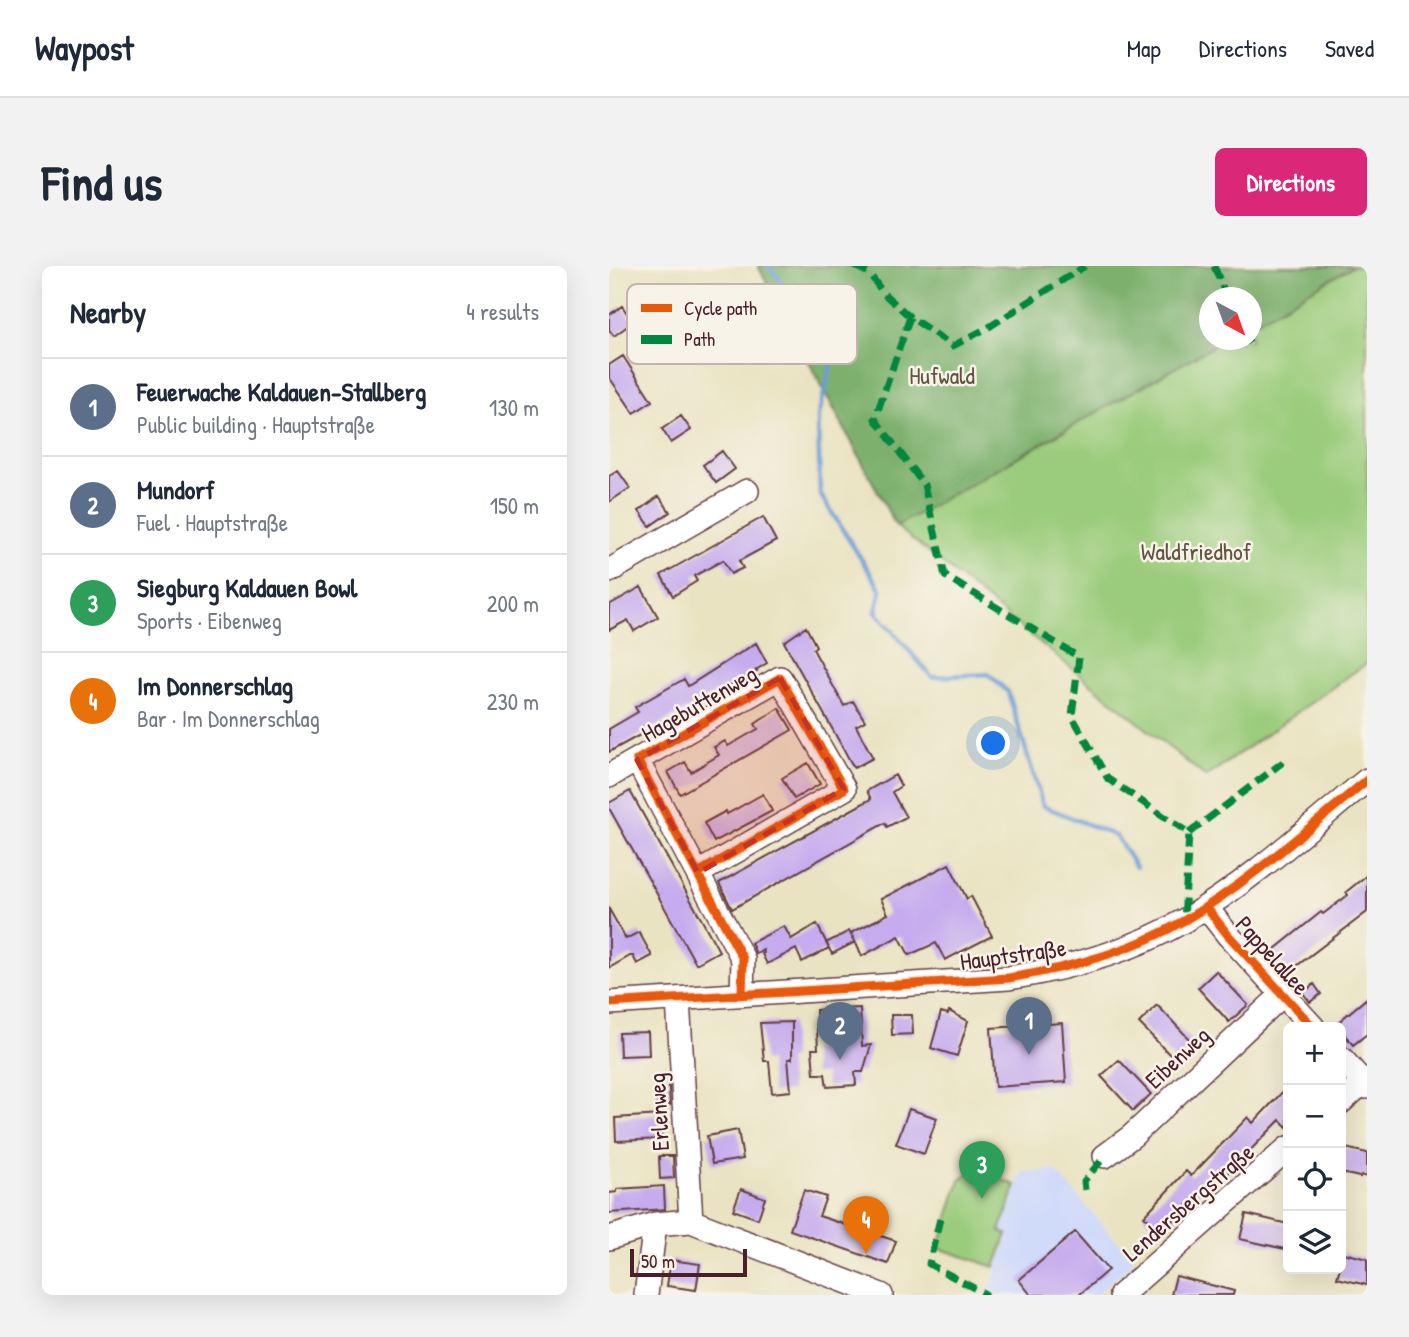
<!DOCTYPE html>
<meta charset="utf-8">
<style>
:root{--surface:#fff;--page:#f2f2f3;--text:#1f2937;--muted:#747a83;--line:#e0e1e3;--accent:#db2777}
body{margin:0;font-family:"Patrick Hand",sans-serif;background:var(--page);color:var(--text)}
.controls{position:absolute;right:21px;bottom:21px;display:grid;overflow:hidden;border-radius:10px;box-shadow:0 7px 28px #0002}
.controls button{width:63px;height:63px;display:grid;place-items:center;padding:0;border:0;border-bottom:2px solid var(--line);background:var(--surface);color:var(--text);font:35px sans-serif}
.compass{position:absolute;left:590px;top:21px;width:63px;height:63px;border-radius:50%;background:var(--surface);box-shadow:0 7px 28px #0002;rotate:139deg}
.scale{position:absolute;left:21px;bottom:18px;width:117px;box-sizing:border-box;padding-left:7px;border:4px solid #4a1f2b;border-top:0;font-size:19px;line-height:24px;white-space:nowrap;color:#4a1f2b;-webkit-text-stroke:5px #f7f3e8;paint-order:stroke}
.you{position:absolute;left:385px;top:478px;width:24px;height:24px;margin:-18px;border:5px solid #fff;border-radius:50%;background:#1a73e8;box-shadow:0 0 0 10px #1a73e833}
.badge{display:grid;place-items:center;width:46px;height:46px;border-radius:50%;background:var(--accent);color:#fff;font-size:23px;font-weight:700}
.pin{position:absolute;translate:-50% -58px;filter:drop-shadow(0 2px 4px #0008)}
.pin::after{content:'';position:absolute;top:37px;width:24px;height:21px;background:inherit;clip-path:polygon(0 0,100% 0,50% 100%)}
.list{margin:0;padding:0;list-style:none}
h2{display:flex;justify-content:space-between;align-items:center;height:91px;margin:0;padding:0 28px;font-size:30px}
h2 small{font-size:23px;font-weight:400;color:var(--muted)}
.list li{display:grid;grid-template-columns:46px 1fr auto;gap:21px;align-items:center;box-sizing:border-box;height:98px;padding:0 28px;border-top:2px solid var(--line)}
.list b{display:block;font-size:26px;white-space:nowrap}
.list p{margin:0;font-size:23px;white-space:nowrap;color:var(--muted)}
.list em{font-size:23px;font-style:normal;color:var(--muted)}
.icon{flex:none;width:38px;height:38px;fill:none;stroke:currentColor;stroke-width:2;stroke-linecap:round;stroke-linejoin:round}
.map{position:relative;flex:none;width:758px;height:1029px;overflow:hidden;border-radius:10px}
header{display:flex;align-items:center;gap:42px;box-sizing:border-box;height:98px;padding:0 35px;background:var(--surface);border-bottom:2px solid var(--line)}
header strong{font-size:33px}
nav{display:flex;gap:38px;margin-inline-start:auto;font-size:24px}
.intro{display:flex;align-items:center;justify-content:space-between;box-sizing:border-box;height:168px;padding:0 42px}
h1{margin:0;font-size:49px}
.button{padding:18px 32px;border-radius:10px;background:var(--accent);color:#fff;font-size:24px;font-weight:700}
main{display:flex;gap:42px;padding:0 42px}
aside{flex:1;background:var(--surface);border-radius:10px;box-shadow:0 7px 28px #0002}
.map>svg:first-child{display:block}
.built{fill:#d0daf9}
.green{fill:#9bcc7c;stroke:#727654;stroke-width:2}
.forest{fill:#7cb06c;stroke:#63684c;stroke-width:2}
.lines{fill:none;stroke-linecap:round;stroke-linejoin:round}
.stream{stroke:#6b9cd5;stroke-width:4.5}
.building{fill:#c6acee}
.minor-casing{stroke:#623c42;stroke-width:26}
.minor{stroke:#fff;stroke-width:23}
.quiet{stroke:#00873e;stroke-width:7;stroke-dasharray:14 7;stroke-linecap:butt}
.cycleway-casing{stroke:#f7f3e8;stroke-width:13}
.cycleway{stroke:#e8590c;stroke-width:9}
.marked{fill:#c8321e;fill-opacity:0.2;stroke:#c8321e;stroke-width:5;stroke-dasharray:14 9;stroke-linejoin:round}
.labels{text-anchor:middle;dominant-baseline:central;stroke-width:5;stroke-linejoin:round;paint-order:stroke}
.park-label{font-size:24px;fill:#625343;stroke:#f7f3e8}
.street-label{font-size:24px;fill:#4a1f2b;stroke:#f7f3e8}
.key{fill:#f7f3e8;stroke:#c3b3af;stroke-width:2}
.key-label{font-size:19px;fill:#4a1f2b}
</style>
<header>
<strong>Waypost</strong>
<nav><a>Map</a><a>Directions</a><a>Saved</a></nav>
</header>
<div class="intro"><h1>Find us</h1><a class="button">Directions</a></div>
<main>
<aside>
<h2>Nearby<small>4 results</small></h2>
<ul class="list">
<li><span class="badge" style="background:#5c6f8a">1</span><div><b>Feuerwache Kaldauen-Stallberg</b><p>Public building · Hauptstraße</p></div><em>130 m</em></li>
<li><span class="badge" style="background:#5c6f8a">2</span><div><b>Mundorf</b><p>Fuel · Hauptstraße</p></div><em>150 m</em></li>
<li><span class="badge" style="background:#2e9e5b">3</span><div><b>Siegburg Kaldauen Bowl</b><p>Sports · Eibenweg</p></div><em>200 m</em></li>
<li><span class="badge" style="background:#e8710a">4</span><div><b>Im Donnerschlag</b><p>Bar · Im Donnerschlag</p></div><em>230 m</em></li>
</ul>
</aside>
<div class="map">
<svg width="758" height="1029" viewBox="0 0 758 1029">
<rect width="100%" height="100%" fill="#f7f3e8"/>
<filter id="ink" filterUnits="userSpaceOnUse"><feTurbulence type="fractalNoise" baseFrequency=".0143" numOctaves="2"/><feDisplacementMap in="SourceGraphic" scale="14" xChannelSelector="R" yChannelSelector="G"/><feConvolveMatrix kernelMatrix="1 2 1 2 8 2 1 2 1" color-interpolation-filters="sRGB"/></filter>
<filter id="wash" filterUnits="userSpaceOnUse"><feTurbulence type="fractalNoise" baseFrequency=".00686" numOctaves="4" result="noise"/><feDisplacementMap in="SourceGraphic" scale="28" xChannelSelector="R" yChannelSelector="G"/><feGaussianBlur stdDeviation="1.57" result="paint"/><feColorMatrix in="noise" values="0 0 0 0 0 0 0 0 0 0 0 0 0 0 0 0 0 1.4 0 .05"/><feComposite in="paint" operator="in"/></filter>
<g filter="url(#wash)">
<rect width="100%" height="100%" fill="#eae3c2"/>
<!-- built -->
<path class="built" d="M446,904l80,91 -40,34h-95l-11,-4 20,-57 -8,-4 21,-58z"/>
<!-- green -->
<path class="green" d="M744,0h14v397l-161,114 -310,-251 328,-186h27l1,-16z
M364,903l43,16 -16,46 7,3 -12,33 -57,-19 22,-68z"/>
<!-- forest -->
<path class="forest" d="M149,0h595l-101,58 -1,-26h-42v42h15l-328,186z"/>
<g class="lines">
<!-- stream -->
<path class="stream" d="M159,0l68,78 -18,74 2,76 61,96 -5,22 56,65 56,-3 20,18 35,114 73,30 20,31"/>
</g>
<g id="blocks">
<!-- building -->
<path class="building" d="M13,40l11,16 -19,14 -5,-6v-15z
M14,90l29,45 -18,12 -25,-36v-12z
M72,150l10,14 -20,13 -9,-14z
M113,185l13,18 -19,14 -13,-18z
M9,205l12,17 -21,14v-26z
M50,230l11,16 -20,14 -11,-15z
M154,251l13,24 -37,20 4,7 -12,6 -8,-14 -29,16 3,5 -24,15 -12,-21z
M32,321l17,30 -24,14 -6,-11 -19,10v-25z
M197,361l10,19 -3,3 31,57 9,-5 12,20 -9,5 17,32 -19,10 -70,-126z
M147,377l11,20 -11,7 1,1 -148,81v-23l29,-17 -3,-5 49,-28 4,7z
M170,442l13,22 -112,64 -12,-22 17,-10 6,10 28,-17 -5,-8 11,-6 3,5 30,-17 -3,-5z
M199,497l12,21 -26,15 -12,-21z
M286,509l6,11 -9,6 14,25 -19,10 -2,-4 -153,86 -13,-26 152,-84 -4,-8z
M21,525l89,160 -23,13 -87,-156v-5z
M154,528l9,17 -58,31 -10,-19 22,-12 1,3z
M340,598l18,35 4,-3 21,40 -47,24 -9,-17 -27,12 -10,-19 -37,20 -11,-23 37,-19 -7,-15z
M758,609v37l-81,62 -16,-21 51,-41 2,2 25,-19 -2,-3z
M0,643l17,30 13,-7 13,24 -15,8 -4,-8h-3l-21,12z
M208,658l12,24 -27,14 -6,-13 -29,15 -5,-10 2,-1 -1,-3 -7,4 -5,-11 33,-17 7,13z
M240,665l6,11 -23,12 -6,-11z
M607,705l32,34 -19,17 -31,-34z
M705,718l7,10 -11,8 -7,-9z
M758,732v36l-14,11 -17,-21z
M548,739l36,38 -18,17 -36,-37z
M251,742l2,38 9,-1 -8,27h-8l1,13 -29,2 -2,-13h-11l-2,-25h6l-2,-39z
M340,745l19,10 -11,35 -26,-8 10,-36 7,2z
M282,749h21l1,19 -21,1z
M183,756v37h-4l3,32 -19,2 -3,-32h-5l-4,-38z
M453,757l4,59 -71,5 -4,-59z
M39,766l1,23 -29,1 -1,-23z
M510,794l32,34 -18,17 -32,-35z
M47,810h12l2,29 -13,1z
M679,820v42l-8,-8 -57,58 -5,-5 -56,59 -18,-16 42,-45 5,5 57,-59 5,6z
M300,843l28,9 -13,36 -28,-10z
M52,849l1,24 -46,2 -1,-23z
M129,864l5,29 -31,5 -5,-28z
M732,881l26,6v24l-6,-2 -1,2 -19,-4z
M50,890h14l1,22 -14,1z
M55,920l1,23 -56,4v-20l8,-1v-3z
M132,923l24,9 -7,21 -25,-9z
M195,924l22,7 -7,19 77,25 -8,23 -98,-34z
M637,948l42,10v21l-2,-1 -1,5 -45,-10z
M466,966l33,38 -29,25h-48l-12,-15z
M735,987l23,6v26l-30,-7z
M62,994l29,4 -4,26 -29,-4z
M567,1010l58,15 -1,4h-62z"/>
</g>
</g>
<g filter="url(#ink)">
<use href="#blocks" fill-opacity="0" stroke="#623c42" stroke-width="2"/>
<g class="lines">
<defs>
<path id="minor" d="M0,305l138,-80
M0,510l28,-16
M89,607l146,-84 -64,-111 -143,82 106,199 -1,35
M597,641l22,28 85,92
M69,733l13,222
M0,737l400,-25c61,-10 122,-26 176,-58 66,-39 123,-92 182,-140
M732,792l26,29
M732,836l26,-23
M496,890l27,-20 151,-142
M0,972l46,-14 36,-3 190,74
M37,1029l9,-71
M512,1029l167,-147"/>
</defs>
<!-- minor casing -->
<use href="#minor" class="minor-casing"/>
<!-- minor -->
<use href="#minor" class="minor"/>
<!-- quiet -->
<path class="quiet" d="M246,0l14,7 14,20 27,24 43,29 36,-19 96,-61
M605,0l13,32
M301,51l-35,102 49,66 21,91 134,81 -7,59 36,63 81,54 -5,88
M639,74l2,3
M580,567l94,-71
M476,924l-1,-9 21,-25
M331,953l-11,45 58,31"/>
<defs>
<path id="cycleway" d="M89,607l146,-84 -64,-111 -143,82 106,199 -1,35
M597,641l22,28 85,92
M0,737l400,-25c61,-10 122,-26 176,-58 66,-39 123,-92 182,-140"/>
</defs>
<!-- cycleway casing -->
<use href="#cycleway" class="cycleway-casing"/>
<!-- cycleway -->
<use href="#cycleway" class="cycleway"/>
</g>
</g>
<!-- marked area -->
<path class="marked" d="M171,412l64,111 -146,84 -61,-113z"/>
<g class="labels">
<!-- park labels -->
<g class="park-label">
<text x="333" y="109">Hufwald</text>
<text x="587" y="285">Waldfriedhof</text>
</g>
<!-- street labels -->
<g class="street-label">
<text transform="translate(90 437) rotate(-30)">Hagebuttenweg</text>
<text transform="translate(404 688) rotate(-8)">Hauptstraße</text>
<text transform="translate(664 689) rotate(48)">Pappelallee</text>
<text transform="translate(568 791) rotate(-43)">Eibenweg</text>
<text transform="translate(49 846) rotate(-93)">Erlenweg</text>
<text transform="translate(579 936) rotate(-41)">Lendersbergstraße</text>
</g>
</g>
<!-- legend -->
<rect x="18" y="18" width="230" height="80" rx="10" class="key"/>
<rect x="32" y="38" width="31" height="8" fill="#e8590c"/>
<rect x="32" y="69" width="31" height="9" fill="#00873e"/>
<g class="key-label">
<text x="75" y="49">Cycle path</text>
<text x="75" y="80">Path</text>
</g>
</svg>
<div class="controls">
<button>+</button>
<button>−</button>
<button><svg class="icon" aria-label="locate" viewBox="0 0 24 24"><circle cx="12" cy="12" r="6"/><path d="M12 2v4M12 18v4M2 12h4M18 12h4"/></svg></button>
<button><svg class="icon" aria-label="layers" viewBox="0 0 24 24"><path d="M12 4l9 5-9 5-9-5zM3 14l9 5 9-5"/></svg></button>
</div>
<svg class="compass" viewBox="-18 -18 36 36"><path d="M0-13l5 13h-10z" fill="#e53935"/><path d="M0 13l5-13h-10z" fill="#747a83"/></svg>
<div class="scale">50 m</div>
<div class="you"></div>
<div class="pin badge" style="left:420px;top:789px;background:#5c6f8a">1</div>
<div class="pin badge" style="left:231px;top:794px;background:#5c6f8a">2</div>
<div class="pin badge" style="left:373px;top:933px;background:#2e9e5b">3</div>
<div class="pin badge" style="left:257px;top:988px;background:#e8710a">4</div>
</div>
</main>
